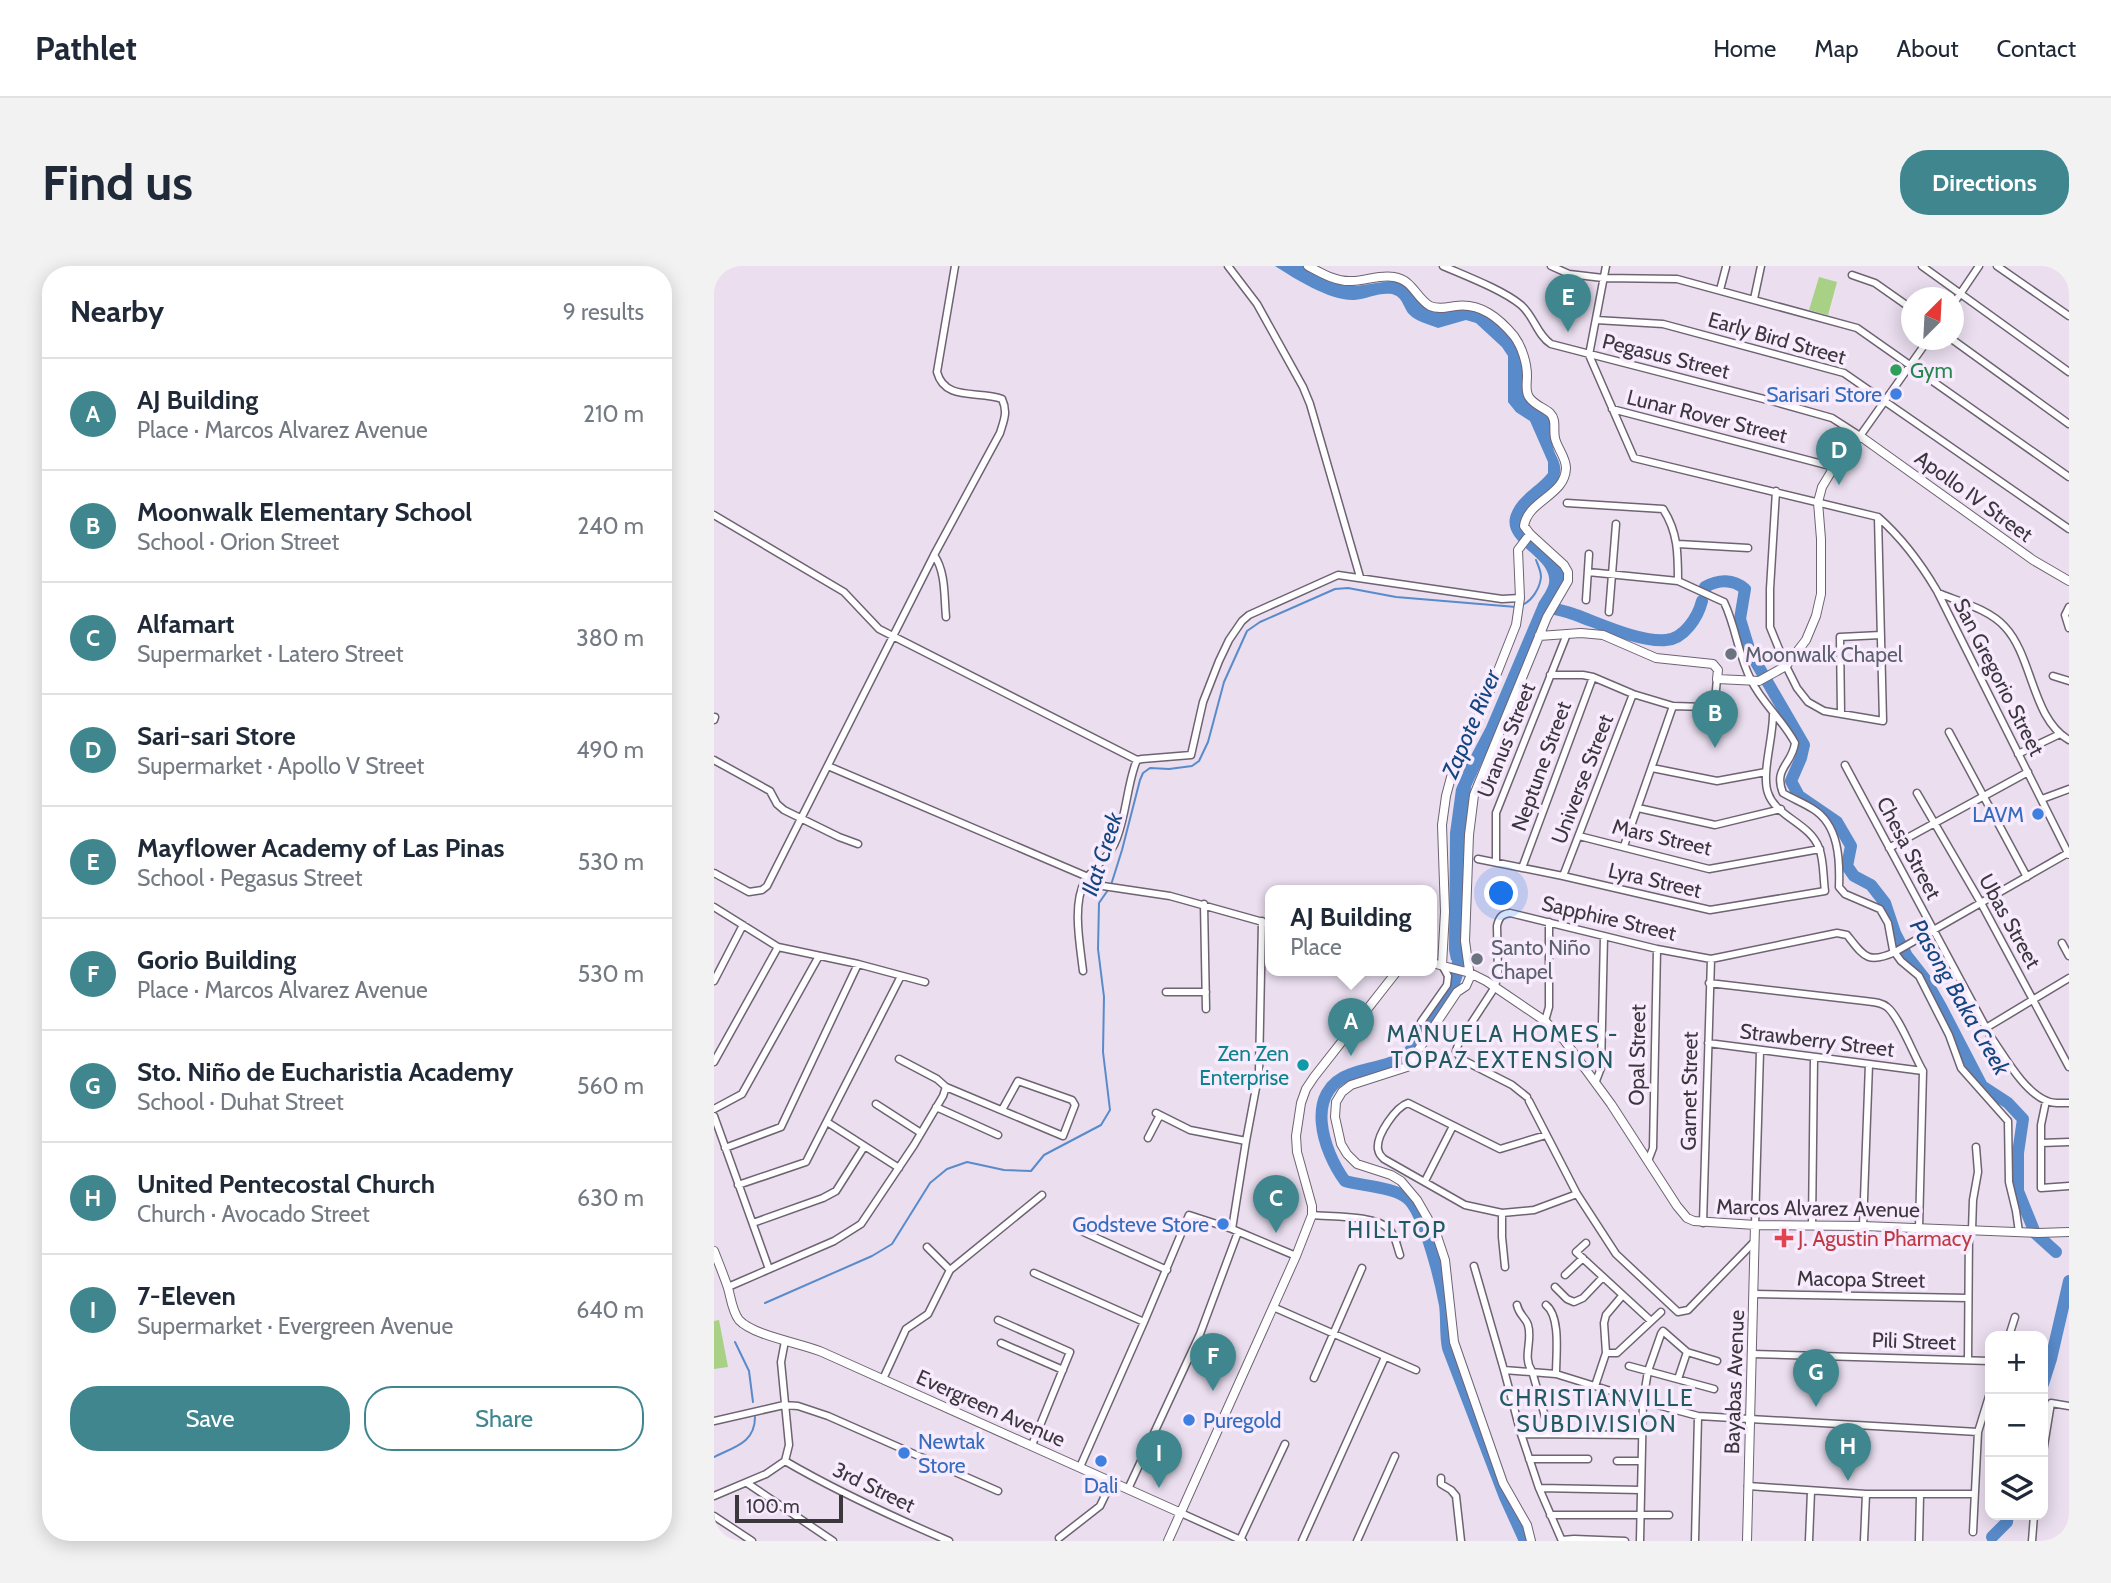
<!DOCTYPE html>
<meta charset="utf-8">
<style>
:root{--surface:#fff;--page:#f2f2f3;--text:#1f2937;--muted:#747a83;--line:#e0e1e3;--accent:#3f868e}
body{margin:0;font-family:Cabin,sans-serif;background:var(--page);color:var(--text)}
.controls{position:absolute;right:21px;bottom:21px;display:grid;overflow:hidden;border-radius:14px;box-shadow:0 4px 18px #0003}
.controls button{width:63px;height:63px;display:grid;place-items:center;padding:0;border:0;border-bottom:2px solid var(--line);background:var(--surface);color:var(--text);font:35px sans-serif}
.compass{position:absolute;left:1187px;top:21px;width:63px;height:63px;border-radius:50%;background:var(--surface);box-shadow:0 4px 18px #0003;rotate:24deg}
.scale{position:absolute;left:21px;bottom:18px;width:108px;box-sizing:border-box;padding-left:7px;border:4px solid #3b373d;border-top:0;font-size:19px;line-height:24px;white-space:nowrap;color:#3b373d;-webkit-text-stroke:5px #f7ebfd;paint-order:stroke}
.you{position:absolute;left:788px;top:628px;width:24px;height:24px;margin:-18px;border:5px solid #fff;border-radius:50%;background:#1a73e8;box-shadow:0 0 0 10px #1a73e833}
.badge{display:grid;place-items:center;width:46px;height:46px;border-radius:50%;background:var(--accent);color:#fff;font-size:23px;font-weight:700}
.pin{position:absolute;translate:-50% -58px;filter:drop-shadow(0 2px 4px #0008)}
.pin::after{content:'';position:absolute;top:37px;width:24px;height:21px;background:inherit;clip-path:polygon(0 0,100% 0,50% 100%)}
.popup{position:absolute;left:551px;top:619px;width:172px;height:91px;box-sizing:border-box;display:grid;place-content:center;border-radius:14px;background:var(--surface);filter:drop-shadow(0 2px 5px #0005);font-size:23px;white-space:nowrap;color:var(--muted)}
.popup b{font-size:26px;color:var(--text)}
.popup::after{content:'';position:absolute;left:50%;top:100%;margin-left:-14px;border:14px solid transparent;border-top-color:var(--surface)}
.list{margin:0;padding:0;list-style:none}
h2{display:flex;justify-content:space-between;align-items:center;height:91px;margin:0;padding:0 28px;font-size:30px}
h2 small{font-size:23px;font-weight:400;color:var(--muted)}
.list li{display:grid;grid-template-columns:46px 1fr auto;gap:21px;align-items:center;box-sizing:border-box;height:112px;padding:0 28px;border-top:2px solid var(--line)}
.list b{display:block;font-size:26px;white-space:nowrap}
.list p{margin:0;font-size:23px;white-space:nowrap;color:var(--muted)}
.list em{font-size:23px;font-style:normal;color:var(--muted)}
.actions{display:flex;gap:14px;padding:21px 28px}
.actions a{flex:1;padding:16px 0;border:2px solid var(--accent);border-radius:28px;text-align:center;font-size:24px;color:var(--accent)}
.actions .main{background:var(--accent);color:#fff}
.icon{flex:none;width:38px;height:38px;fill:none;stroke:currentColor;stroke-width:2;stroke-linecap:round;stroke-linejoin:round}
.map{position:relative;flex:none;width:1355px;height:1275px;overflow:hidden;border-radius:28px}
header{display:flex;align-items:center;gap:42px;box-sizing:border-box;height:98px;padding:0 35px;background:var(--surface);border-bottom:2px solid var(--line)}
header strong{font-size:33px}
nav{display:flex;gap:38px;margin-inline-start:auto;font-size:24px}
.intro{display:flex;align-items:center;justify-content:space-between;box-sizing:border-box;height:168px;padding:0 42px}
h1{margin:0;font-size:49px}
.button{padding:18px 32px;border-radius:28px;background:var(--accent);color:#fff;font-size:24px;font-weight:700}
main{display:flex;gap:42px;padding:0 42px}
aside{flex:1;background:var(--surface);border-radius:28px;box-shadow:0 4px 18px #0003}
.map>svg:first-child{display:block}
.green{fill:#a8d186}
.water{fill:#598bcb}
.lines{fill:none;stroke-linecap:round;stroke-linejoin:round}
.stream{stroke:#598bcb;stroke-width:2}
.river{stroke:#598bcb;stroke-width:12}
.street-casing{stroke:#6e6373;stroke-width:9}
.secondary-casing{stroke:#6e6373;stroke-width:10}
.street{stroke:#fff;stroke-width:6}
.secondary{stroke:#fff;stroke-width:8}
.leisure-dot{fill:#2e9e5b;stroke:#f7ebfd;stroke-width:2.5}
.shop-dot{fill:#3f7fe0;stroke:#f7ebfd;stroke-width:2.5}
.worship-dot{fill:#6b7280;stroke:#f7ebfd;stroke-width:2.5}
.culture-dot{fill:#0f9aa8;stroke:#f7ebfd;stroke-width:2.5}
.health-dot{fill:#e0444e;stroke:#f7ebfd;stroke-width:2.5}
.labels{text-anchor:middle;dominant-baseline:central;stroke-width:7;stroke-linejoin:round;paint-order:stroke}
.street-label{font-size:21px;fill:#3b373d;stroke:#f7ebfd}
.leisure-label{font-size:21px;fill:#27864d;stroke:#f7ebfd;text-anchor:start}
.shop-label{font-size:21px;fill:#366cbe;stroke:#f7ebfd;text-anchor:end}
.worship-label{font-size:21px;fill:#5b616d;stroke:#f7ebfd;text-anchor:start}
.culture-label{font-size:21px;fill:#0d838f;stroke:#f7ebfd;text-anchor:end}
.health-label{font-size:21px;fill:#be3a42;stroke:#f7ebfd;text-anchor:start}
.water-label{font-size:23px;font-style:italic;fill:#134581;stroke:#f7ebfd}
.neighbourhood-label{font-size:23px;letter-spacing:2px;fill:#215a61;stroke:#f7ebfd}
</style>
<header>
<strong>Pathlet</strong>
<nav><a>Home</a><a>Map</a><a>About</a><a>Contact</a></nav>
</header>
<div class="intro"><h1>Find us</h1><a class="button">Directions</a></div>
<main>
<aside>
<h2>Nearby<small>9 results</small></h2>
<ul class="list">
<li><span class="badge">A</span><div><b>AJ Building</b><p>Place · Marcos Alvarez Avenue</p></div><em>210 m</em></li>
<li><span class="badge">B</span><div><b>Moonwalk Elementary School</b><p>School · Orion Street</p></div><em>240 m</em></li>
<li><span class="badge">C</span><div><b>Alfamart</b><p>Supermarket · Latero Street</p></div><em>380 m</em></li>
<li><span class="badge">D</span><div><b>Sari-sari Store</b><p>Supermarket · Apollo V Street</p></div><em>490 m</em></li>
<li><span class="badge">E</span><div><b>Mayflower Academy of Las Pinas</b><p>School · Pegasus Street</p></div><em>530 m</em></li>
<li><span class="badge">F</span><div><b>Gorio Building</b><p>Place · Marcos Alvarez Avenue</p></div><em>530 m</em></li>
<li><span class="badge">G</span><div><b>Sto. Niño de Eucharistia Academy</b><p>School · Duhat Street</p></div><em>560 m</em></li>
<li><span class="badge">H</span><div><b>United Pentecostal Church</b><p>Church · Avocado Street</p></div><em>630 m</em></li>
<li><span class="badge">I</span><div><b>7-Eleven</b><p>Supermarket · Evergreen Avenue</p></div><em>640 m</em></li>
</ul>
<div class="actions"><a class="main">Save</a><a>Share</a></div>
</aside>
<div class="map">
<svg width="1355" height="1275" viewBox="0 0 1355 1275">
<rect width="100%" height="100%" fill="#eadeef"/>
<!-- green -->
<path class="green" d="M1105,11l18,5 -9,33 -19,-5z
M5,1054l9,47 -14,2v-48z"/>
<!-- water -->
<path class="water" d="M561,0h34l21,13 26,7 34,-5 17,3 26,26 38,-2 19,7 30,35 4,21 1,28 26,20c-1,10 -1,19 2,28 2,9 9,16 7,26 -3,24 -35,21 -37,57l12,15 24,17 8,15 -96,210 -5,64 -3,113 -12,-4 -2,-10 1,-117 6,-44 10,-24 20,-38 53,-125c3,-5 9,-13 10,-19 4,-27 -49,-39 -38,-69 7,-19 25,-26 37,-41v-11l-18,-41 -14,-9 -8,-10v-46l-6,-9 -26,-24 -10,-3 -28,8c-8,-3 -23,-7 -29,-14 -6,-7 -6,-17 -17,-20 -13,-2 -25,5 -38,6 -24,1 -59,-21 -79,-34z"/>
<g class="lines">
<!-- stream -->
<path class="stream" d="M808,339c10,-4 18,-17 19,-28 0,-6 -3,-12 -5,-17
M397,619l11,-35 18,-70 3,-7 7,-5 19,1 23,-3 7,-5 9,-19 16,-60 23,-51 13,-9 75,-33 13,-1 48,9 120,10
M51,1037l107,-47 20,-12 38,-61 17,-14 20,-7 37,8 27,1 13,-16 57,-30 9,-15 -7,-58 1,-55 -6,-48 1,-46 9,-13
M21,1076l14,29 4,31
M0,1191c20,-10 41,-14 41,-40
M0,1274l2,1"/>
<!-- river -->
<path class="river" d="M991,324v-3c14,-8 28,-8 40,2l-5,30 10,33 54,93 -3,13 -10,23 8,15 38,26 14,24 -4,20 7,10 17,9 14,18 10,30 12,23 18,23 16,28 41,79 26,17 15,16 -5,34v38l17,42 21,19
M830,340c10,3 22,5 32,9 25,9 63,27 90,25 18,-1 32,-23 36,-39
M744,694l-1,14 -4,12c-11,17 -22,34 -34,50 -3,5 -7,14 -12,18 -12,11 -41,14 -56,20 -48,17 -28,77 -6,107 17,5 48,6 62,17 17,13 34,85 38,107 2,14 0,29 3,43l57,149 20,44
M1329,1118l8,-25 18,-78
M1278,1271l15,-15 1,-7"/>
<defs>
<path id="street" d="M514,0l29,38 46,83 7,17 50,173
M729,0c23,10 60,24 78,39 13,11 16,30 30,39l228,59 53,15 28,18 68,-96
M837,0l18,8 34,4 74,1 180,49 212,149
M1208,0l147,106
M1283,0l72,50
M1138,9l23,8 37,26
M1006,24l6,-23
M1040,33l7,-33
M1240,37l25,-37
M882,54l67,4 181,49 225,156
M1239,74l116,84
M898,143l222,58
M1062,225l-6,98v38l16,39 11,22 11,14 16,9 59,10 -5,-204
M853,237l96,6c15,23 15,45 15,72l46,21c12,25 14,53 27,78 11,23 32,40 44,63 -3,22 -22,25 -12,50 10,6 21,10 30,16 26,16 27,51 26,78l6,7 35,15 8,14 5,27 8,11 18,15 30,59 12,33 47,53 1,61 7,29 3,21
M0,249l130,77 35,37 258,131
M964,278l70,4
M220,289c12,17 10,42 12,62
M874,306l90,9
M1224,327c22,9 51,16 67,34 28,30 27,92 64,113
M872,334l3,-46
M1355,341l-4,8 4,13
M895,346l7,-88
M836,409h33l10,2 40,17 40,12 32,1 5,-1 5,-6 2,-21
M1339,410l16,5
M1127,448l-1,-77 41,-2
M0,454l1,-3
M1235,466l78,145
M1304,488l42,-20
M0,494l56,31 7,13 7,6 55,27 19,7
M1131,499l146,272c14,20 33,55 56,64 6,3 15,2 22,2
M114,500l260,111 15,9 67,10 100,28
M938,502l65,13 49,-9
M1203,527l64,110 88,164
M1328,533l27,-10
M924,542l77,17 66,-16
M865,570l130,33 111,-20
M910,580l49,-140
M1175,582l139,-76
M764,593l85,17 147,34 115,-19c-2,-14 -1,-31 -6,-43 -9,-25 -43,-31 -51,-55 -7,-20 6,-57 5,-81
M782,596v-49l71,-179
M808,602l71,-191
M0,607l35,19 13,-2 5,-4 167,-331 66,-122c4,-13 8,-21 2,-34 -23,-9 -57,3 -65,-27l18,-106
M849,610l70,-182
M490,638l2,105
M0,641l64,40 80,17 67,18
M1348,677l7,13
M369,705c-3,-26 -11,-67 2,-90 10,-16 26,-25 32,-43 9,-24 10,-50 18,-73l2,-5 5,-1 49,-4 12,-53 16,-41 10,-21 13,-19 7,-6 89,-40 164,24 18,-1
M0,715l29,-56
M995,717l156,18c8,1 16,1 22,6 12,9 27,49 36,64
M452,726h40
M831,755l4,-14v-85
M707,756l26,-37 1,-9 -6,-11
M1272,762l83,-50
M994,777l215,28
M0,796l64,-115
M882,815l5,-13 3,-132
M232,821l117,49 12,-31 -3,-5 -54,-19 -16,29
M813,831l-15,-12 -51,-26 -5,-8 3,-9 36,-55 3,-15 -1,-46c2,-9 5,-12 13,-13l147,36 54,10 126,-26 10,2c16,20 20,30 48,17l173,-99 -131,-262c-17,-29 -34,-52 -59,-74l-244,-59 -45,-103 17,-89
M815,835l48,93 39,60 62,58 10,-2 66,-68
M1332,835l-5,24v63l28,-2
M162,838l45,29
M222,841l62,28
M0,843l28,-15 77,-138
M442,847l34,17 56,11
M0,850l55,153
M113,856l72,46
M832,869l-46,14 -92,-46c-12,4 -32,32 -30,46 1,5 2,6 6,10l81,46 37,8 32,-3 43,-16
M434,872l12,-23
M1327,877l28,-1
M11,882l56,-21 77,-163
M934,895l5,-13 4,-199
M711,915l28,-55
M24,919l68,-23 95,-186
M788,947v24l3,30
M598,949c20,2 63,0 77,14 7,7 8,18 11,26
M39,957l70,-25 13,-7 28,-44
M989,957l8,-264
M1041,959l5,-174
M1098,959l2,-167
M1149,960l6,-162
M1205,962l4,-157
M518,963l14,-88 13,-69 3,-151
M365,964l88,40
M1258,964l1,-30 5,-28 -2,-25
M872,977l-10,9 75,69
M213,981l23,23
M760,1000l30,104 17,64 18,54 23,53
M320,1007l110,49 45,-107 43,14 64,27
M851,1009l18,-17
M14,1021l106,-46 27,-17 53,-79 29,-49 3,-9 -9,-8 -38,-20
M841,1021l12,12 7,3 9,-4 20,-21
M1040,1028l214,4
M803,1039c2,10 9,13 11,20 5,16 -6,32 4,46l18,63
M832,1039c15,12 10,50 10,69
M559,1041l143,63
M284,1054l72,32 -38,93
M1295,1070l6,-19
M287,1077l62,27
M973,1086l30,9
M892,1087h11l44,-41
M1038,1088l238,7
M1254,1094l1,-130
M915,1100l85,23
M790,1104l52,4 87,27 55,15 280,16
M600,1112l48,-110
M169,1113l23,-50 22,-15 22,-44 92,-75
M881,1120l11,-33 -2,-30 2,-8 16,-19
M0,1155l70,-16 14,1 30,10 170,75
M807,1168l121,1
M1329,1186l8,-49 18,3
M815,1193h59
M71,1195c53,31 108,56 164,80
M903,1195h24
M366,1201l64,-145
M727,1212v6l10,6 5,6 5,45
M33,1217l86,58
M1034,1220l118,8h108
M825,1222l102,2
M414,1223l72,-155 38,-102
M0,1230l52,-22 19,-13 4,-16 -8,-83 4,-21
M467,1247l62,28
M836,1249h119
M0,1250l38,25
M1259,1266l5,-100 12,-39
M345,1272l41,-32 12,-25
M526,1274l45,-96
M848,1274l12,-1 51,2
M588,1275l83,-184
M643,1275l38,-85
M926,1275l3,-140 5,-30 13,-37 2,-3 24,21 -9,27
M981,1275l3,-125
M1095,1275l2,-50
M1150,1275l2,-47
M1205,1275l1,-46
M1318,1275l2,-26"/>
<path id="secondary" d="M594,0c13,7 28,16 44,15 14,0 28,-7 42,-4 19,3 22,21 36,29 9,4 18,1 26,0 25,-3 43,12 58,30 8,11 13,27 13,40 0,7 -2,15 2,21 5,8 14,10 21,16 7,7 3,16 5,25 2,10 11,19 11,30 -1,28 -38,32 -42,58l6,8 34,31 4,7v9l-21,36 -73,178 -5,40 -4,106 5,36 -4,9 -9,6 -50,75 -56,18 -9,7 -6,10 -1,15 6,27 6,10 10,10 34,11 10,6 16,19 19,33 9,27 9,82 49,141 24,42 4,16
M825,370l42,-3 22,2 53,23 57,6 5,6 -1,9 42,2 27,-15 20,-26 10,-24 5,-22v-55l-3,-37 4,-15 12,-20 26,-31 173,124 36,21
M1355,587v1
M718,697l38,10 16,8 59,40 19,19 47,64 66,102 10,12 7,3 61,4 108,1 175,7 31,-1
M728,699l3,-53 -3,-87 4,-29 8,-30 32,-65 30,-76 4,-27 -2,-48 12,-16
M0,985c5,13 10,25 14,37 3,10 4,23 11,32 15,16 62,23 83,32l359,161
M454,1275l128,-285 16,-41v-9l-15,-54 -1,-16 5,-33 5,-14 8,-12 84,-107
M1033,1275l8,-316"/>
</defs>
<!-- street casing -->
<use href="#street" class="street-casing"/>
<!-- secondary casing -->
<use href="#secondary" class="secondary-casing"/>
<!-- street -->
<use href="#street" class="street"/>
<!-- secondary -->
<use href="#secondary" class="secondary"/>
</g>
<!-- markers -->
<circle class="leisure-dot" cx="1182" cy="104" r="7"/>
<g class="shop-dot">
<circle cx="1182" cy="128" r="7"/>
<circle cx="1324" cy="548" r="7"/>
<circle cx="509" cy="958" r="7"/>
<circle cx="475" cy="1154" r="7"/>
<circle cx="190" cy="1187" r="7"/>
<circle cx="387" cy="1195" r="7"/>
</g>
<g class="worship-dot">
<circle cx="1017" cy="388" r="7"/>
<circle cx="763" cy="693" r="7"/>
</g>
<circle class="culture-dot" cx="589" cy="799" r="7"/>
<path class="health-dot" d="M1066.5 961.5h7v7h7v7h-7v7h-7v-7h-7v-7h7z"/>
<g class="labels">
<!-- street labels -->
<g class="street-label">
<text transform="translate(1063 72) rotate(16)">Early Bird Street</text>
<text transform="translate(952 90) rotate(14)">Pegasus Street</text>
<text transform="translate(993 150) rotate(14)">Lunar Rover Street</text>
<text transform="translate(1260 230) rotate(36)">Apollo IV Street</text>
<text transform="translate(1285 411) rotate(63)">San Gregorio Street</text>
<text transform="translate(792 474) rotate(-68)">Uranus Street</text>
<text transform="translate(827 500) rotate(-70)">Neptune Street</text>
<text transform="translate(868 513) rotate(-69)">Universe Street</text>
<text transform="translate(948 571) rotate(13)">Mars Street</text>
<text transform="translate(1195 582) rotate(62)">Chesa Street</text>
<text transform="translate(941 614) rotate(13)">Lyra Street</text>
<text transform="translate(895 652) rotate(13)">Sapphire Street</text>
<text transform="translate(1296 655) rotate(61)">Ubas Street</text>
<text transform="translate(1103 774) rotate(7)">Strawberry Street</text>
<text transform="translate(923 789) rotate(-89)">Opal Street</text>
<text transform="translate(975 825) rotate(-89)">Garnet Street</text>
<text transform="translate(1104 942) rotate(1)">Marcos Alvarez Avenue</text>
<text transform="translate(1147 1013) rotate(1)">Macopa Street</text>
<text transform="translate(1200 1075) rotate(2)">Pili Street</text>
<text transform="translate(1020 1116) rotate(-88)">Bayabas Avenue</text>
<text transform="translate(277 1142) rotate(24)">Evergreen Avenue</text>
<text transform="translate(160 1221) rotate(26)">3rd Street</text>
</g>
<!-- leisure labels -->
<g class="leisure-label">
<text x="1196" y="104">Gym</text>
</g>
<!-- shop labels -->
<g class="shop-label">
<text x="1168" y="128">Sarisari Store</text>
<text x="1310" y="548">LAVM</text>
<text x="495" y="958">Godsteve Store</text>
<text x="489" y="1154" text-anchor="start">Puregold</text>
<text x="204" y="1175" text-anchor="start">Newtak<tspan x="204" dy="24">Store</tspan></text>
<text x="387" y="1219" text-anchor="middle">Dali</text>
</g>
<!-- worship labels -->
<g class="worship-label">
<text x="1031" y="388">Moonwalk Chapel</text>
<text x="777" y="681">Santo Niño<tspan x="777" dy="24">Chapel</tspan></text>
</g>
<!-- culture labels -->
<g class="culture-label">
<text x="575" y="787">Zen Zen<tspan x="575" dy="24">Enterprise</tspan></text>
</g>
<!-- health labels -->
<g class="health-label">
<text x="1084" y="972">J. Agustin Pharmacy</text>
</g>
<!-- water labels -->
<g class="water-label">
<text transform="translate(757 458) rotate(-67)">Zapote River</text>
<text transform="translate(388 588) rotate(-72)">Ilat Creek</text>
<text transform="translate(1246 731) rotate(60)">Pasong Baka Creek</text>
</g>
<!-- neighbourhood labels -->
<g class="neighbourhood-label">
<text x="789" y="768">MANUELA HOMES -<tspan x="789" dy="26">TOPAZ EXTENSION</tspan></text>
<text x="683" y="964">HILLTOP</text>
<text x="883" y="1132">CHRISTIANVILLE<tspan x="883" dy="26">SUBDIVISION</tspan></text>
</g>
</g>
</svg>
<div class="controls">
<button>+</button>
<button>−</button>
<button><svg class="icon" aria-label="layers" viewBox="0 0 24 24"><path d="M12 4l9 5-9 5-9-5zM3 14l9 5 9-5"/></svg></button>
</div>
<svg class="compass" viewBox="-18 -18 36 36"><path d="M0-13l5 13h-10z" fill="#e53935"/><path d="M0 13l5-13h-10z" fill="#747a83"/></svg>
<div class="scale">100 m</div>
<div class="you"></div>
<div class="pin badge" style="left:637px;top:790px">A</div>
<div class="popup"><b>AJ Building</b>Place</div>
<div class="pin badge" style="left:1001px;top:482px">B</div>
<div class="pin badge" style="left:562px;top:967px">C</div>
<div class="pin badge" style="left:1125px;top:219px">D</div>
<div class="pin badge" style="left:854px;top:66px">E</div>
<div class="pin badge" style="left:499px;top:1125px">F</div>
<div class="pin badge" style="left:1102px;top:1141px">G</div>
<div class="pin badge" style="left:1134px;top:1215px">H</div>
<div class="pin badge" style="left:445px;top:1222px">I</div>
</div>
</main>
